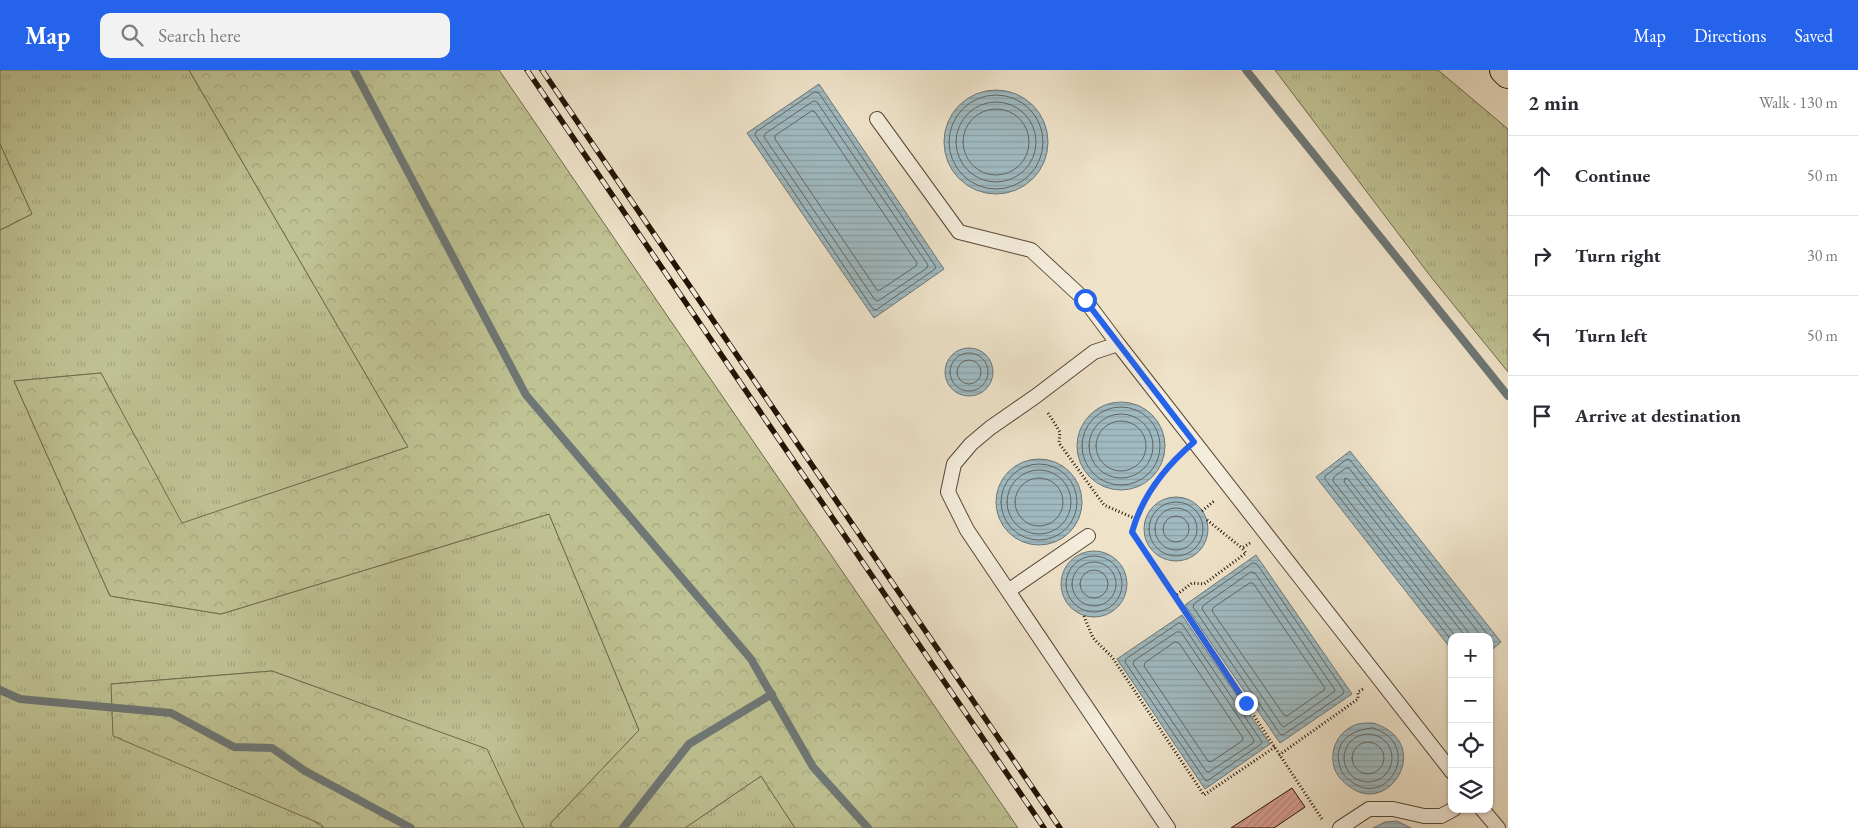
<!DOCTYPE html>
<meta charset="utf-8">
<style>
:root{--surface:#fff;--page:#f2f2f3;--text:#2b2b33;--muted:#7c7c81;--line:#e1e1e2;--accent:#2563eb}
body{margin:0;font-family:"EB Garamond",serif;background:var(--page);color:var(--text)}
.controls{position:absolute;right:15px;bottom:15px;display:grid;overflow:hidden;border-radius:10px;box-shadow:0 1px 4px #0004}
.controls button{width:45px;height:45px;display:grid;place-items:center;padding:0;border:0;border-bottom:1px solid var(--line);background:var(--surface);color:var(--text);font:25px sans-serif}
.stop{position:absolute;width:15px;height:15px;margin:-11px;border:4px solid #2563eb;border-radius:50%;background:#fff}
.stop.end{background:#2563eb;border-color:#fff;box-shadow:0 1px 5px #0008}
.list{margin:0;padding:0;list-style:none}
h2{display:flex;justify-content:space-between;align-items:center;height:65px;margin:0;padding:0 20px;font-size:21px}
h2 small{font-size:16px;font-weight:400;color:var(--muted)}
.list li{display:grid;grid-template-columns:32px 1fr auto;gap:15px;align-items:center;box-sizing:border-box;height:80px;padding:0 20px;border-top:1px solid var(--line)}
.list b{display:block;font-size:19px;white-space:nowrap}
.list em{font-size:16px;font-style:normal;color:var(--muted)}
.icon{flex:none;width:28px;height:28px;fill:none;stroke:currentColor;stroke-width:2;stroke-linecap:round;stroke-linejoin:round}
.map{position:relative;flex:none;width:1508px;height:758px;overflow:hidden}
header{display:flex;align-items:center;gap:30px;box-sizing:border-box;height:70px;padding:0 25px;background:var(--accent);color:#fff}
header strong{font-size:24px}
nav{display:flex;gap:28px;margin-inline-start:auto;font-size:18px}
.search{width:350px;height:45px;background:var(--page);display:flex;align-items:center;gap:12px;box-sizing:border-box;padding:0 18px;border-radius:10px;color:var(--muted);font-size:19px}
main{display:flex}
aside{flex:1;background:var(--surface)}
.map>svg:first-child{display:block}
.grass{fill:url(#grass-tufts);stroke:#726a4c}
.forest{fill:url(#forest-crowns);stroke:#726a4c}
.water{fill:url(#water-rules);stroke:#6e7775}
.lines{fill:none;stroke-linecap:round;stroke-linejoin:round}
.shore{stroke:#626662;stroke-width:1}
.stream{stroke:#6e7775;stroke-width:8}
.building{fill:url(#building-hatch);stroke:#241204}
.service-casing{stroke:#564635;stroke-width:16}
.primary-casing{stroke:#241204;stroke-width:30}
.path{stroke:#241204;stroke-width:3;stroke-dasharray:1 2.5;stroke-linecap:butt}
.service{stroke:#f4ecdc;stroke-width:14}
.primary{stroke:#eee2c9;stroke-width:28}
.rail-casing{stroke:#241204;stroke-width:5.5}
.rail{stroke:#f4ecdc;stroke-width:4;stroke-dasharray:11;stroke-linecap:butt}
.route{stroke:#2563eb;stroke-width:6}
</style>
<header>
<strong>Map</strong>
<div class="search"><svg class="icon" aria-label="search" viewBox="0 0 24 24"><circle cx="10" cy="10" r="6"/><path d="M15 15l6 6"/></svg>Search here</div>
<nav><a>Map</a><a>Directions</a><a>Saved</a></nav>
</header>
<main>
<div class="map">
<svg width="1508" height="758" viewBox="0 0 1508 758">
<defs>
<pattern id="grass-tufts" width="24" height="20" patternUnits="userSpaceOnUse" patternTransform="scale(1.25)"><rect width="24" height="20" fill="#bfc293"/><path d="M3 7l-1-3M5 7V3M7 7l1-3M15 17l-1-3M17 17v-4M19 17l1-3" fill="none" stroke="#a4a67d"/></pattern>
<pattern id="forest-crowns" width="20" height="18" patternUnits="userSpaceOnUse" patternTransform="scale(1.25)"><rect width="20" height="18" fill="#bfc293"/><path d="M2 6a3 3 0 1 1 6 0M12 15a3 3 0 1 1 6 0" fill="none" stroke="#a4a67d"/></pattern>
<pattern id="water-rules" width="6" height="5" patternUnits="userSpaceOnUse" patternTransform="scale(1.25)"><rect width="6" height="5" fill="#9fbac1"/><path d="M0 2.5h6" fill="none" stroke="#899fa4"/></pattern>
<pattern id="building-hatch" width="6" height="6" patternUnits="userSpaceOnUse" patternTransform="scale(1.25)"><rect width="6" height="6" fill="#da9f95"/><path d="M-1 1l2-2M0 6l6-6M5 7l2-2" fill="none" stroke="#bb887f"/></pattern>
</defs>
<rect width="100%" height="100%" fill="#eee2c9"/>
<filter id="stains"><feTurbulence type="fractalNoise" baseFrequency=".004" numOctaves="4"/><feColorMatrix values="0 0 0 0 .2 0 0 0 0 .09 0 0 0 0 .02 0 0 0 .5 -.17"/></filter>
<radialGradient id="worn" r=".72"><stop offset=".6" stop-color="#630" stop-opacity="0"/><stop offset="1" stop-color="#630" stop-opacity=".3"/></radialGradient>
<!-- grass -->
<path class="grass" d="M0,0h189l219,377 -227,77 -80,-151 -87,8 96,215 111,18 328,-100 90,216 -89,94 3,4h-29l-38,-79 -214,-78 -161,13 213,144h-324v-598l32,-16 -32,-70z
M1275,0h163l70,59v243l-77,-95z
M761,706l34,52h-110z"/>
<!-- forest -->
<path class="forest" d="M189,0h310l519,758h-223l-34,-52 -76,52h-132l-3,-4 89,-94 -90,-216 -328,100 -111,-18 -96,-215 87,-8 81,150 226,-76z
M0,74l32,70 -32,16z
M272,601l215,78 37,79h-200l-3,-4 -208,-88 -2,-52z"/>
<!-- water -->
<path class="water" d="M819,14l125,185 -70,49 -127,-185z
M944 72a52 52 0 1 1 104 0a52 52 0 1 1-104 0Z
M945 302a24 24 0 1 1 48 0a24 24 0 1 1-48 0Z
M1077 376a44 44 0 1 1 88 0a44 44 0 1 1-88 0Z
M1350,381l151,191 -12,10v-15h-37v13l-136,-173z
M996 432a43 43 0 1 1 86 0a43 43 0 1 1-86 0Z
M1144 459a32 32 0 1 1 64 0a32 32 0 1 1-64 0Z
M1061 514a33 33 0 1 1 66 0a33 33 0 1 1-66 0Z
M1256,485l96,139 -72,49 -95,-138z
M1182,545l88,129 -65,45 -88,-130z
M1373,653c62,19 17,94 -23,64 -7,-5 -12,-10 -15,-17 -7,-19 3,-40 23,-46 5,-1 11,-1 15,-1z
M1397,751l14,7h-38l12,-6z"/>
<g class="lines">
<!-- shore -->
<path class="shore" d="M815,22l4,1 117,174 -1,2 -59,41 -3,-1 -118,-174 1,-3z
M949 72a47 47 0 1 1 94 0a47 47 0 1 1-94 0Z
M814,31l3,1 111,163 -1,3 -49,33 -3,-1 -111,-163 1,-3z
M956 72a40 40 0 1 1 80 0a40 40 0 1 1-80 0Z
M963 72a33 33 0 1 1 66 0a33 33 0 1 1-66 0Z
M812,41l3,1 102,151 -1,3 -36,24h-3l-102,-151v-3z
M950 302a19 19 0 1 1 38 0a19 19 0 1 1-38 0Z
M957 302a12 12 0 1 1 24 0a12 12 0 1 1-24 0Z
M1082 376a39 39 0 1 1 78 0a39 39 0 1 1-78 0Z
M1089 376a32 32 0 1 1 64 0a32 32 0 1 1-64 0Z
M1096 376a25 25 0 1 1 50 0a25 25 0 1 1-50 0Z
M1001 432a38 38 0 1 1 76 0a38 38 0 1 1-76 0Z
M1007 432a32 32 0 1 1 64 0a32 32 0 1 1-64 0Z
M1015 432a24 24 0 1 1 48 0a24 24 0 1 1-48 0Z
M1149 459a27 27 0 1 1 54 0a27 27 0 1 1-54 0Z
M1155 459a21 21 0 1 1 42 0a21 21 0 1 1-42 0Z
M1163 459a13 13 0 1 1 26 0a13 13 0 1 1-26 0Z
M1066 514a28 28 0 1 1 56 0a28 28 0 1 1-56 0Z
M1072 514a22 22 0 1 1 44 0a22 22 0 1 1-44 0Z
M1253,493l4,1 87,127 -1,3 -60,41 -3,-1 -87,-127 1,-3z
M1080 514a14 14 0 1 1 28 0a14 14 0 1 1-28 0Z
M1251,502l4,1 80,117 -1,2 -50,35 -2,-1 -80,-117 1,-3z
M1250,513h3l72,105 -1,2 -37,26 -3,-1 -72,-104 1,-3z
M1179,553l3,1 80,118 -1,2 -54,37 -2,-1 -80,-118 1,-3z
M1177,562h4l73,108 -1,3 -44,29 -3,-1 -73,-107 1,-3z
M1456,567l-123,-156 1,-4 12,-9h3l133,169
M1466,567l-122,-155 1,-4 3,1 124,158
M1452,571l-127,-162v-3l22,-17 3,1 142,180v2l-3,3
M1175,572l4,1 64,95 -1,3 -31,21 -3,-1 -64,-95 1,-3z
M1373,658c51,16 15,81 -21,54 -6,-4 -10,-8 -12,-15 -8,-24 11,-38 33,-39z
M1344 688a24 24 0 1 1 48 0a24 24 0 1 1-48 0Z
M1352 688a16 16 0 1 1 32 0a16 16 0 1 1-32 0Z"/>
<!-- stream -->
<path class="stream" d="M354,0l172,325 225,264 62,108 55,61
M1246,0l262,326
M0,620l20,9 151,14 63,34 38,1 33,23 106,57
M623,758l66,-84 83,-50"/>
</g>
<!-- building -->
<path class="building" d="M1292,718l13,19 -31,21h-43z"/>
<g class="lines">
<defs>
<path id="service" d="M877,49l82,113 72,18 54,50 33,44
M1008,521l80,-55
M1482,739l16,19
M1168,758l-201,-298 -19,-38 6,-28 17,-20 19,-16 46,-32 58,-44 24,-8 334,428
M1340,758l29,-19h24l31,7h17l13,-7"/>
<path id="primary" d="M1504,0l4,4"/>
</defs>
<!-- service casing -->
<use href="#service" class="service-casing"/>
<!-- primary casing -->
<use href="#primary" class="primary-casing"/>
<!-- path -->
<path class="path" d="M1048,343l12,19 -1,11 45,62 32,14
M1202,441l12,-10
M1207,450l35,28
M1250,473l-8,5 4,5 -42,31 -12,-1 -17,13 147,223
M1175,526l-42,-64c7,-27 25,-59 47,-78
M1084,546l9,22 19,19 92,138 71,-48
M1279,685l79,-56v-7l5,-3"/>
<!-- service -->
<use href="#service" class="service"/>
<!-- primary -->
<use href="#primary" class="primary"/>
<defs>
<path id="rail" d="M527,0l517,758
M542,0l518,758"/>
</defs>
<!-- rail casing -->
<use href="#rail" class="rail-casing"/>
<!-- rail -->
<use href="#rail" class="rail"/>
</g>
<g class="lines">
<!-- route -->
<path class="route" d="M1085,230l109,142c-28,24 -52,54 -62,90l114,171"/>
</g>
<rect width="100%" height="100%" filter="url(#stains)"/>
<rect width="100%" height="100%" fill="url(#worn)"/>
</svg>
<div class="controls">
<button>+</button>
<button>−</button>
<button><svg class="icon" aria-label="locate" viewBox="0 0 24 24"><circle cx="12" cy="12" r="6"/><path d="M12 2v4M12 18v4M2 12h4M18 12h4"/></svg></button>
<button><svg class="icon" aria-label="layers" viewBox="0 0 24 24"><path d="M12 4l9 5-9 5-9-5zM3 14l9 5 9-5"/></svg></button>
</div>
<div class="stop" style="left:1085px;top:230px"></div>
<div class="stop end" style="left:1246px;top:633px"></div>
</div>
<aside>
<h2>2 min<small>Walk · 130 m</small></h2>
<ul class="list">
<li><svg class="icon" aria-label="ahead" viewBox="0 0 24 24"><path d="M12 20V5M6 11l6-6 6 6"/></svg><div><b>Continue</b></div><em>50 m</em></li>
<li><svg class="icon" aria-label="right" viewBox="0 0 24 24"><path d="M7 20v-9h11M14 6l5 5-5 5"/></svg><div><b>Turn right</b></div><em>30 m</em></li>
<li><svg class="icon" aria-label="left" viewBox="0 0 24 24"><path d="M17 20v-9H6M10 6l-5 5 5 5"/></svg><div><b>Turn left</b></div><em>50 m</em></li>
<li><svg class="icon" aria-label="arrive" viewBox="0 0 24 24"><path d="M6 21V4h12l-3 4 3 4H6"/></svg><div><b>Arrive at destination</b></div></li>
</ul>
</aside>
</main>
